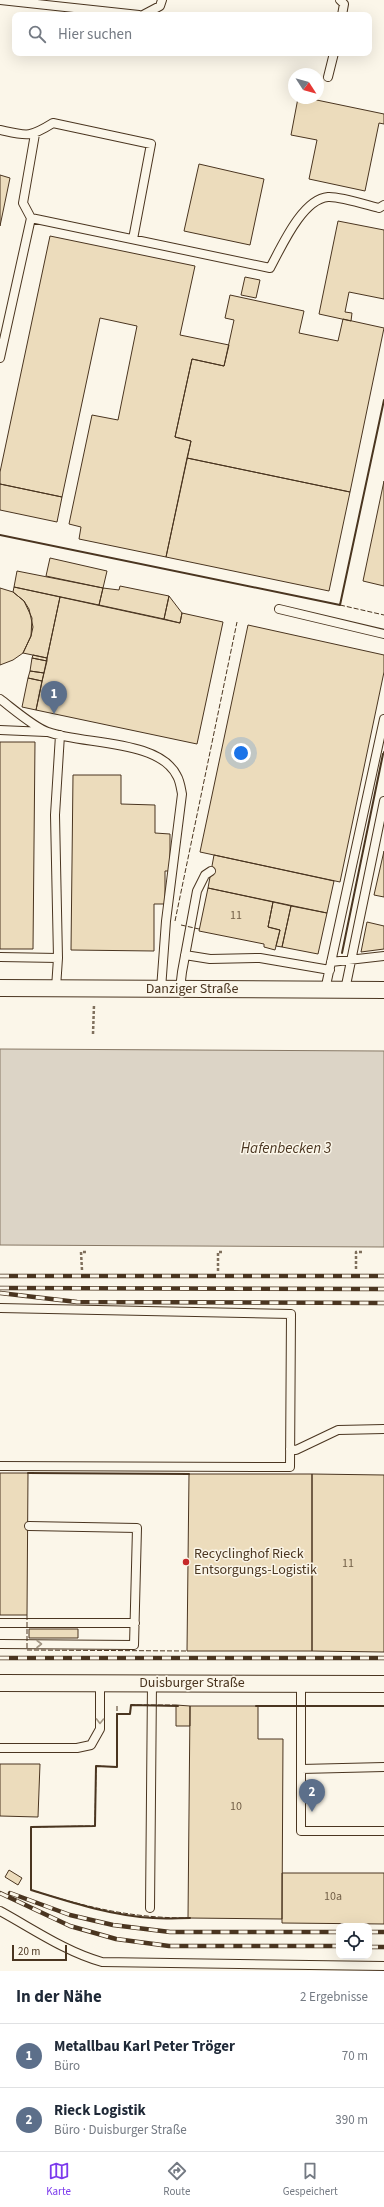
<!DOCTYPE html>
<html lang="de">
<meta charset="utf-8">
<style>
:root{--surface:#fff;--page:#f6f6f7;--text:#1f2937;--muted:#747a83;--line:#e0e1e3;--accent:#7c3aed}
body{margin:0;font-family:"Source Sans 3",sans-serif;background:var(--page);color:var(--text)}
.controls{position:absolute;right:12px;bottom:12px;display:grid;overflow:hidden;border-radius:8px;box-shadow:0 4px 16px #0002}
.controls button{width:36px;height:36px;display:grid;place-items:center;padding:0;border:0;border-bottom:1px solid var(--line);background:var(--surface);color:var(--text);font:20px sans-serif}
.compass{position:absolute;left:288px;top:68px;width:36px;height:36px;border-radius:50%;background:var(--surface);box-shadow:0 4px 16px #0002;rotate:126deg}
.scale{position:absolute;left:12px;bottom:10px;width:55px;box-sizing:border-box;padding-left:4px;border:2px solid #4a3520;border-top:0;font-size:11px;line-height:14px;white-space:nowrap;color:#4a3520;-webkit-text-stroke:3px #fbf6e9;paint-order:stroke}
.you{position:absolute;left:241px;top:753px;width:14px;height:14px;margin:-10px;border:3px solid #fff;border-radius:50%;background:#1a73e8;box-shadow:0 0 0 6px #1a73e833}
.badge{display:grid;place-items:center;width:26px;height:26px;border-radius:50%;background:var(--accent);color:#fff;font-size:13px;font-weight:700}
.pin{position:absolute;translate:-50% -33px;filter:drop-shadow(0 1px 2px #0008)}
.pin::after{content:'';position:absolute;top:21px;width:14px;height:12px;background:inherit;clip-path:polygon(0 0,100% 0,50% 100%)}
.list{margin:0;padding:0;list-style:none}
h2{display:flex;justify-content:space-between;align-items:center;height:52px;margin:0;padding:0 16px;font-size:17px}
h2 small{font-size:13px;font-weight:400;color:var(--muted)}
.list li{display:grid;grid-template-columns:26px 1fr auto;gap:12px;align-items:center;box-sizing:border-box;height:64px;padding:0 16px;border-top:1px solid var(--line)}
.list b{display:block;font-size:15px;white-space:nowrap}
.list p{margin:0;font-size:13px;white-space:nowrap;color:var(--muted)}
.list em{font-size:13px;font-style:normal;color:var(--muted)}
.icon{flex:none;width:22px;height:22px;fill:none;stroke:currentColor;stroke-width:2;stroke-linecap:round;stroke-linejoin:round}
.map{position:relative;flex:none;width:384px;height:1971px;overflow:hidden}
.search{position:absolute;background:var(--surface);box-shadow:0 4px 16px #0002;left:12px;right:12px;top:12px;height:44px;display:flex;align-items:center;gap:10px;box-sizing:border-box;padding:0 14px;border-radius:8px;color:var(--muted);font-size:15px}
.sheet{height:180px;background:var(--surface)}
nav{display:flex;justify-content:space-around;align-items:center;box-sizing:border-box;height:56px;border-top:1px solid var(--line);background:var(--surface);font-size:11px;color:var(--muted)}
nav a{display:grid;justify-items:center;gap:2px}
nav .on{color:var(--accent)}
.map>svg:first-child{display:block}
.water{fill:#dcd4c6;stroke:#887966}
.building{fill:#ecdcbc;stroke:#4a3520}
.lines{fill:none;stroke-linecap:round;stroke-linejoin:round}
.service-casing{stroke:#4a3520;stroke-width:10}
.minor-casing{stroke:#4a3520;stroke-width:18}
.path{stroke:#7f6f5c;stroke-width:2.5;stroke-dasharray:3 2;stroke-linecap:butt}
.service{stroke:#fbf6e9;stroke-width:8}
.minor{stroke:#fbf6e9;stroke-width:16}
.rail-casing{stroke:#4a3520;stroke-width:4.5}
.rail{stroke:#fbf6e9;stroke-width:3;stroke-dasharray:9;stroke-linecap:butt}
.fence{stroke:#4a3520;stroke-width:1;stroke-dasharray:5 2;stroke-linecap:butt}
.wall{stroke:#4a3520;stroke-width:2}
.oneway{stroke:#a29684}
.poi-dot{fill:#c62828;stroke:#fbf6e9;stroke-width:1.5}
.labels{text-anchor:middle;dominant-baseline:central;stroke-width:3;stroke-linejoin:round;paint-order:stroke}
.number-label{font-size:12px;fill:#725f47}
.street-label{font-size:14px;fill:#4a3520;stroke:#fbf6e9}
.poi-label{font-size:14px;fill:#4a3520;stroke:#fbf6e9;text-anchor:start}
.water-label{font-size:15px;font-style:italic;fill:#4a3520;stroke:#fbf6e9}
</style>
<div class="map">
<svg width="384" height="1971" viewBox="0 0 384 1971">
<rect width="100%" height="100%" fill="#fbf6e9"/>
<!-- water -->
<path class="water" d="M0,1049l384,2v196l-384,-2z"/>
<!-- building -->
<path class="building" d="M298,98h9l77,16v10l-5,-1 -14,68 -56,-12 8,-39 -26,-5z
M199,164l65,15 -14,66 -66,-14z
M0,175l10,3 -10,48z
M338,221l46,9v69l-35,-7 -4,20 7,1 -1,8 -32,-7z
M50,236l145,30 -15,69 49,10 -5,21 -32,-7 -17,78 16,4 -25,116 -87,-18 2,-12 -12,-3 23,-109 26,5 19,-94 -37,-8 -38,179 -62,-13v-12z
M245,277l15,3 -4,18 -15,-3z
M230,295l74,16 -5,22 39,8 5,-22 41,9 -34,164 -163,-34 4,-17 -16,-4 17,-78 32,7 10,-46 -9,-2z
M187,458l163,34 -21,99 -163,-34z
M384,481v105l-21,-5z
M0,484l62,13 -5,25 -57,-12z
M50,558l57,13 -4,17 -57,-12z
M17,571l86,17 -4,17 -85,-18z
M120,586l49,10 -5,23 -65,-14 4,-17 16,2z
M14,587l46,10 -13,61 -24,-5 8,-17 1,-18 -8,-17 -11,-9z
M0,588l13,4 11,9 5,8 4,18 -2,9 -8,17 -10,7 -13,5z
M169,596l13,17 -2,10 -16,-4z
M60,597l120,26 2,-10 41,9 -26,122 -161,-34z
M248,625l136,30v17l-44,210 -140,-30z
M33,655l14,3v3l-15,-3z
M32,658l15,3 -3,12 -14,-2z
M30,671l14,2 -2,8 -14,-3z
M28,678l14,3 -6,29 -14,-3z
M0,742h35l-2,207h-33z
M73,775h48v29l34,1v28l15,1v37h-5v33h-11v47l-83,-1z
M384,851v46l-10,-2z
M214,855l120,26 -7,32 -119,-25z
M208,888l65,14 -5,25 12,3 -5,20 -11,-3v-3l-65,-13z
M273,902l18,4 -9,41 -6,-1 4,-16 -12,-3z
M291,906l36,7 -9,41 -36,-7z
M367,922l17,4v23l-23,3z
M0,1473h28l-1,142h-27z
M189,1474h123v177h-125z
M312,1474l72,1v177l-72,-1z
M29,1629h49v9h-49z
M176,1705l14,1v20h-14z
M190,1706h68v33h25l-1,180 -94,-1z
M0,1764h40l-2,53 -38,-1z
M9,1870l13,8 -4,7 -13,-8z
M282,1873h102v51l-102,-1z"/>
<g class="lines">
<defs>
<path id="service" d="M0,0l139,15
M340,0l4,4 -2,11
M143,15l17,-9 2,-6
M328,77l6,-24
M0,130c27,6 29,8 53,-7l98,21 -18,95
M31,218l-8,-15 12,-69
M0,358l31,-140 239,50c11,-20 32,-69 58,-71 11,-1 39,8 51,11l5,-3
M279,609l105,25
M0,699c12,9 35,29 48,33 35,13 111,7 129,44 3,5 4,13 5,18l-16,127 -5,68
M0,730l46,2
M185,955l25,4 50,-1 70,12
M0,957l58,1
M331,962l53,-6
M56,988l2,-30 -3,-143 5,-80
M180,989l2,-17 15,-81 8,-16 6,-4
M325,990l59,-271
M345,990l39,-189
M0,1308l291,6 -1,153 -290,-1
M290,1449l6,1 42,-20 46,-1
M0,1623h135
M0,1644l134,1 3,-117 -108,-2
M301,1684v147h83
M0,1748h77l14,-3 9,-16v-47
M301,1769l83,-2
M150,1908l2,-225
M0,1911c33,18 66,41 102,51l282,4"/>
<path id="minor" d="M0,988l384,2
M0,1683l384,1"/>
</defs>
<!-- service casing -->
<use href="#service" class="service-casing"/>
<!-- minor casing -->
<use href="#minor" class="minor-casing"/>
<!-- path -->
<path class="path" d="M93,1034l1,-29
M356,1269v-17h6
M82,1270l-1,-18h5
M218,1271v-19h5"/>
<!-- service -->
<use href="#service" class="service"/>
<!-- minor -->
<use href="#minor" class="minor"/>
<defs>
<path id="rail" d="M0,1276h384
M0,1288l384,1
M0,1293l77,9 307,1
M0,1658h384
M0,1893l70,33 46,13 53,7h170
M10,1893l60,22 43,10 57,7h169
M369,1932h15
M369,1947h15"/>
</defs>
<!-- rail casing -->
<use href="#rail" class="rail-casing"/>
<!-- rail -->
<use href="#rail" class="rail"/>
<!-- fence -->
<path class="fence" d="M340,605l44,10
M383,754l1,-3
M175,921l62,-299
M181,925l18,4
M27,1615v35l160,1
M117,1706v61l-21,-1 -1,60 -64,1v63c55,17 99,28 157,28
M258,1706h126
M117,1714h13l1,-9h45"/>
<!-- wall -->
<path class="wall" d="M0,535l340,70 44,-205
M342,953l41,-199
M28,1473l161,1
M178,1706l-47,-1 -1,9h-13v53l-21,-1 -1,60 -64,1v63c39,12 81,26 122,28 13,1 25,0 37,0
M256,1706h128"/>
</g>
<!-- one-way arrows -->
<defs><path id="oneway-chevron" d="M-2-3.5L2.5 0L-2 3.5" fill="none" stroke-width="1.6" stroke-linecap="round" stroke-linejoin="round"/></defs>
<g class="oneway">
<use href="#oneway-chevron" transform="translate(39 1644)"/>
<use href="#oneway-chevron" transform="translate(100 1721) rotate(91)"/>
</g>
<!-- markers -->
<circle class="poi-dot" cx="186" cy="1562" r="4"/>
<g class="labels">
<!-- number labels -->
<g class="number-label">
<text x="236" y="915">11</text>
<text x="348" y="1563">11</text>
<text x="236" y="1806">10</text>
<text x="333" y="1896">10a</text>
</g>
<!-- street labels -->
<g class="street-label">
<text x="192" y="989">Danziger Straße</text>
<text x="192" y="1683">Duisburger Straße</text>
</g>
<!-- poi labels -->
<g class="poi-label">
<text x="194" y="1554">Recyclinghof Rieck<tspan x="194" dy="16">Entsorgungs-Logistik</tspan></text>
</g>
<!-- water labels -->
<g class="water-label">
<text x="286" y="1148">Hafenbecken 3</text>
</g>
</g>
</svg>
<div class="controls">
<button><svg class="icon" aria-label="locate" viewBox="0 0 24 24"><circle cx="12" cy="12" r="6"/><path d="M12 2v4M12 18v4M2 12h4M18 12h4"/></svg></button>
</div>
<svg class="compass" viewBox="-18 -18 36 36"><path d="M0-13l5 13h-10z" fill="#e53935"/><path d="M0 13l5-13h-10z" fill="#747a83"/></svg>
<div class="scale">20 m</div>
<div class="you"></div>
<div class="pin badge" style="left:54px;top:714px;background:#5c6f8a">1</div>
<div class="pin badge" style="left:312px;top:1812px;background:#5c6f8a">2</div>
<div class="search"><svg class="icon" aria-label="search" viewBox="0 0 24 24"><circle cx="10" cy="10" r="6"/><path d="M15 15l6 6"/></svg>Hier suchen</div>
</div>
<section class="sheet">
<h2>In der Nähe<small>2 Ergebnisse</small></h2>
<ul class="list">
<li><span class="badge" style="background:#5c6f8a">1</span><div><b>Metallbau Karl Peter Tröger</b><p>Büro</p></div><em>70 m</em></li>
<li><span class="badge" style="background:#5c6f8a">2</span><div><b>Rieck Logistik</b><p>Büro · Duisburger Straße</p></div><em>390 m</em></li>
</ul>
</section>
<nav>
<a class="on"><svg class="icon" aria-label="map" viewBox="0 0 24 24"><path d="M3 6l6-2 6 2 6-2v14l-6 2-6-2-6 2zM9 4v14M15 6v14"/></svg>Karte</a>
<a><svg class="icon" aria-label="directions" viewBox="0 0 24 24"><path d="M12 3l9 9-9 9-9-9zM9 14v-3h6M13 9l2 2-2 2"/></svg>Route</a>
<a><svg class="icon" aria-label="saved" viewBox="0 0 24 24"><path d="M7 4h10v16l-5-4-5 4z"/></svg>Gespeichert</a>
</nav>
